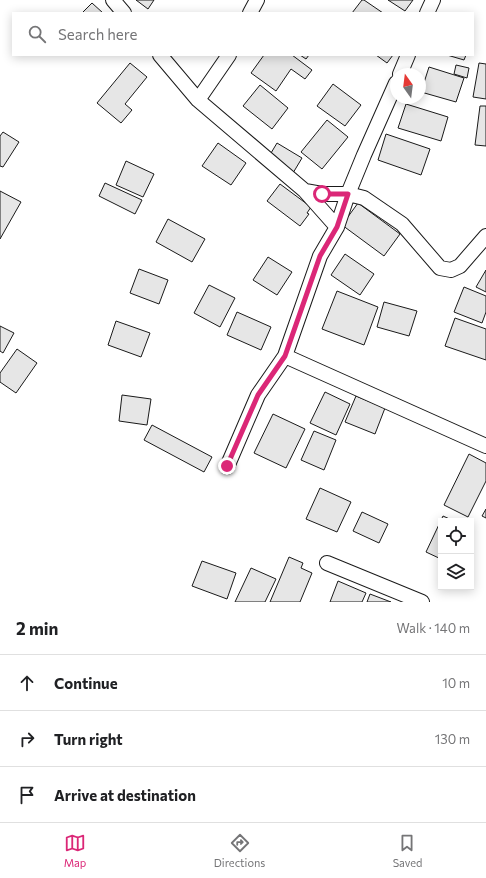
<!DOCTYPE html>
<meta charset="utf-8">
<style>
:root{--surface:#fff;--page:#f2f2f2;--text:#202124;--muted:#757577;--line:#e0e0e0;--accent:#db2777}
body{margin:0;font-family:Commissioner,sans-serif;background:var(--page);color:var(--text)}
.controls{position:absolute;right:12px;bottom:12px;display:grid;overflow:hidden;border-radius:0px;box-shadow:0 2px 10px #0003}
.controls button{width:36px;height:36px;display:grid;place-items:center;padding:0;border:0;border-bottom:1px solid var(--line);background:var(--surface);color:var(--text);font:20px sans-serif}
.compass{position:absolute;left:390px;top:68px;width:36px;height:36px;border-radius:50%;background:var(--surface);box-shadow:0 2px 10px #0003;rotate:346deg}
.stop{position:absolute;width:12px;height:12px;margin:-9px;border:3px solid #db2777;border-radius:50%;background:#fff}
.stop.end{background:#db2777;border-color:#fff;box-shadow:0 1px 4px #0008}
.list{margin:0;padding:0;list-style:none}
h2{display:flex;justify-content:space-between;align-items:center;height:52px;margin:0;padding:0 16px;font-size:17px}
h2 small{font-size:13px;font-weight:400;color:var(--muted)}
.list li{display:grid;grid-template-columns:26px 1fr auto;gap:12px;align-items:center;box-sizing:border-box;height:56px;padding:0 16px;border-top:1px solid var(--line)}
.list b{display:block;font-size:15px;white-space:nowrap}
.list em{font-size:13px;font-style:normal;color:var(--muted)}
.icon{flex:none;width:22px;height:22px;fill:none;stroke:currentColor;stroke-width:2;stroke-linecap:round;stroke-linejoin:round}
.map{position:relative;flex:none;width:486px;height:602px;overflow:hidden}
.search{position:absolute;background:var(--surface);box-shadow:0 2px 10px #0003;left:12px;right:12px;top:12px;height:44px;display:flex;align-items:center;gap:10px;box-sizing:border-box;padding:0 14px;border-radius:0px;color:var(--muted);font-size:15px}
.sheet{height:220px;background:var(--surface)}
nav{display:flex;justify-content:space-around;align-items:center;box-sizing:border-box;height:56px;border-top:1px solid var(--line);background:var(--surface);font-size:11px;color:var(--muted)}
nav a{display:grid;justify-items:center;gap:2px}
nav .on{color:var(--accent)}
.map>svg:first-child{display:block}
.building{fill:#e6e6e6;stroke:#1a1a1a}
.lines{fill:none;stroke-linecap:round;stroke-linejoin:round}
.minor-casing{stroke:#1a1a1a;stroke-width:16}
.minor{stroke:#fff;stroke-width:14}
.route{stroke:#db2777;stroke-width:5}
</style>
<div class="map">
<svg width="486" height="602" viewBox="0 0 486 602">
<rect width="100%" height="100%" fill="#fff"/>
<!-- building -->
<path class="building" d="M136,0h18l-6,9z
M362,0h2l19,13h-31z
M388,0h25l-8,11z
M92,3l11,10h-21z
M264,55h28l20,15 -7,9 -14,-10 -15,22 -25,-18z
M300,55h9l-3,4z
M376,55h17l-6,8z
M447,55h19l-2,5z
M130,63l17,14 -22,27 7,6 -11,13 -24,-20z
M479,63l7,1v35l-13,-2z
M456,65l13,3 -2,10 -13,-4z
M429,67l35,11 -8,24 -35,-10z
M333,84l28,21 -16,21 -28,-20z
M260,85l28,23 -16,21 -29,-23z
M406,104l42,13 -7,24 -43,-13z
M480,106h6v40l-11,-1z
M327,120l21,17 -26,32 -21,-17z
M3,132l16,10 -16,25 -3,-1v-30z
M386,134l44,15 -9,26 -43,-15z
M218,143l28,20 -15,22 -29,-19z
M277,143l25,15 -9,15 -25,-15z
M126,161l28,13 -11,23 -27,-12z
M105,183l37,17 -7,14 -36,-18z
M280,184l31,23 -4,6 2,1 -9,12 -33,-25z
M0,191l21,11 -21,37z
M358,203l42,31 -16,22 -42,-31z
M168,219l37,20 -13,23 -36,-20z
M345,254l29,20 -14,21 -29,-20z
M268,257l24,15 -15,23 -24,-15z
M139,269l29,11 -9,24 -29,-11z
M486,270v22l-10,-5z
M209,285l26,13 -15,29 -26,-14z
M464,287l22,9v16l-4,11 -28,-11z
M337,291l41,16 -14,38 -42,-16z
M384,302l33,9 -8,25 -32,-9z
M237,312l34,15 -10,23 -34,-15z
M455,318l31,11v31l-41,-14z
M116,321l34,12 -9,24 -33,-12z
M0,326l14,7 -11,20 -3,-2z
M17,349l20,14 -21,30 -16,-11v-9z
M325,392l25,12 -14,31 -26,-12z
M122,395l29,4 -4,26 -28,-4z
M356,396l29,12 -10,26 -30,-12z
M273,414l32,15 -19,39 -32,-15z
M152,425l60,32 -8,15 -60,-32z
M314,431l22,9 -12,30 -23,-10z
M469,454l17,9v18l-18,36 -24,-12z
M320,488l31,14 -14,30 -31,-13z
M486,509v9l-4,-2z
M362,512l26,12 -9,19 -26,-12z
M443,516l11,5h-13v38l-15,-7z
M289,557l14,6 -2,5 11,5 -12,29h-30z
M202,561l34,12 -9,26 -35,-13z
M251,568l25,11 -11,23h-30z
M338,581l28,12 -4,9h-32z
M370,594l21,8h-24z"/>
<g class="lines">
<defs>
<path id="minor" d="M113,0l11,13
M250,13l7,-13
M427,13l6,-13
M160,55l38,45 107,91 32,36
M400,74l8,-19
M198,100l31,-45
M305,191l17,3h26l16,4 38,26 38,44 11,2 9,-4 26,-30
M285,356l201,90
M227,467l31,-72 27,-39 35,-100 17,-29 11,-33 16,-39 32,-72
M327,563l95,39"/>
</defs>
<!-- minor casing -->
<use href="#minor" class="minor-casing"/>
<!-- minor -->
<use href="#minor" class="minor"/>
</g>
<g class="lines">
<!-- route -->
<path class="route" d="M227,466l31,-71 27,-39 35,-100 17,-29 11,-33h-26"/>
</g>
</svg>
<div class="controls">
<button><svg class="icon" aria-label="locate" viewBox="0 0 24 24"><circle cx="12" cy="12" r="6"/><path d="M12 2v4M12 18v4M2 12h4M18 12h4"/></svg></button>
<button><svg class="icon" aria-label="layers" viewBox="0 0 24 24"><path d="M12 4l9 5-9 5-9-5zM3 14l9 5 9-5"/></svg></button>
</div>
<svg class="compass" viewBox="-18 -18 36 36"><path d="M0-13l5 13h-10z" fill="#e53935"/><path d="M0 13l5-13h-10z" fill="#757577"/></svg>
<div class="stop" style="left:322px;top:194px"></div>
<div class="stop end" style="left:227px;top:466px"></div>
<div class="search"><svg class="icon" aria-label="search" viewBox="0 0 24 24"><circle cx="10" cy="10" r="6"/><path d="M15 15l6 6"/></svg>Search here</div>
</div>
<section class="sheet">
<h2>2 min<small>Walk · 140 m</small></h2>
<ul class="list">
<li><svg class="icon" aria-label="ahead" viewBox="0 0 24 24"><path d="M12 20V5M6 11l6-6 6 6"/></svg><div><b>Continue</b></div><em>10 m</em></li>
<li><svg class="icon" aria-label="right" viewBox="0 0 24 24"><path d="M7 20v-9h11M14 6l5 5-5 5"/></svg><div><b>Turn right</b></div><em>130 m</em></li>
<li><svg class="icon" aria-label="arrive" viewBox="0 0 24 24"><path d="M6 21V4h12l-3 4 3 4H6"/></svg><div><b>Arrive at destination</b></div></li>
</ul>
</section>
<nav>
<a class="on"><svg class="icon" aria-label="map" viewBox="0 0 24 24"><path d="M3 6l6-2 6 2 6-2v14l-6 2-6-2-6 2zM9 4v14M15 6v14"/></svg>Map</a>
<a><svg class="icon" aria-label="directions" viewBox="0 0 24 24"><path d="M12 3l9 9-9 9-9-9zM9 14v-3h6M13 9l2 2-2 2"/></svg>Directions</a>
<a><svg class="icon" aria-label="saved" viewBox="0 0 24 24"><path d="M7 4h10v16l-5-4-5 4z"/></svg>Saved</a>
</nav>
